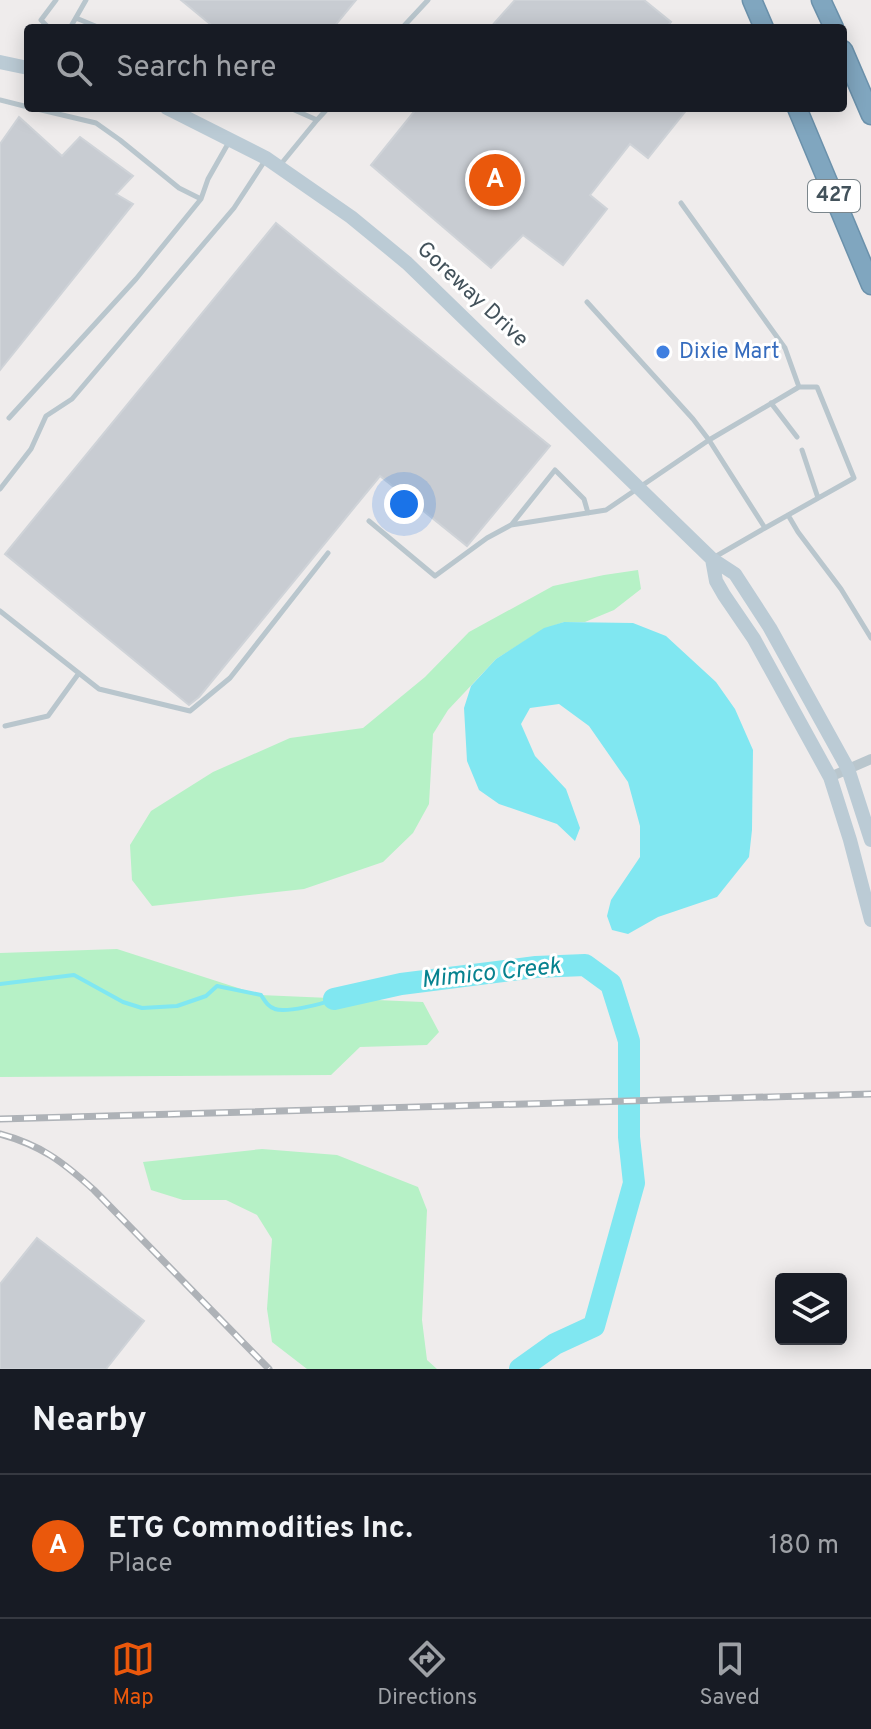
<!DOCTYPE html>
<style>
:root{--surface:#171b24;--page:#20242c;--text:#f1f3f6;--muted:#9ea1a6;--line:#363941;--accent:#ea580c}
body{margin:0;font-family:Overpass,sans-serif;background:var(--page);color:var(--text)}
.controls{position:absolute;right:24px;bottom:24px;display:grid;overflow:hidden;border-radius:8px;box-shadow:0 4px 20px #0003}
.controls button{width:72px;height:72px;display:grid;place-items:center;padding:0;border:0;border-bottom:2px solid var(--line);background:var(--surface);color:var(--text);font:40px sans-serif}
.you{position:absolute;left:404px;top:504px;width:28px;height:28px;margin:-20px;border:6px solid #fff;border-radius:50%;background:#1a73e8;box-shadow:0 0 0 12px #1a73e833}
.badge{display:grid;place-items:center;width:52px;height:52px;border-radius:50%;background:var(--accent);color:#fff;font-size:26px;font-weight:700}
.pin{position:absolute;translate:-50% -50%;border:4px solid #fff;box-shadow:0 2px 8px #0006}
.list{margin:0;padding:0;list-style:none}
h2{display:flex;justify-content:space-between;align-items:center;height:104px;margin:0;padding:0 32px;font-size:34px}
h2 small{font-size:26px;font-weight:400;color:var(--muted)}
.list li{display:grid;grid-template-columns:52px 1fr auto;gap:24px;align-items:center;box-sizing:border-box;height:144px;padding:0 32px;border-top:2px solid var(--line)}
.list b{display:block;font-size:30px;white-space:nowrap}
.list p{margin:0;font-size:26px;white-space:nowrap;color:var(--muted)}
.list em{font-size:26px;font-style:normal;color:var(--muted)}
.icon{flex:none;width:44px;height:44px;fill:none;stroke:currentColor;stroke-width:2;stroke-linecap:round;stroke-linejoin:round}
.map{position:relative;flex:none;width:871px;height:1369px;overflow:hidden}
.search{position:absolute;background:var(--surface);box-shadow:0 4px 20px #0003;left:24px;right:24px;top:24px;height:88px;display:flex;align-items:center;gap:20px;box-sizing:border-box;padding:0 28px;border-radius:8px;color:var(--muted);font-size:30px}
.sheet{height:248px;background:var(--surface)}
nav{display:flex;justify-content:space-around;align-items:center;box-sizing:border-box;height:112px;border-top:2px solid var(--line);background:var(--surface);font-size:22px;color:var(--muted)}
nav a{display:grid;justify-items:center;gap:4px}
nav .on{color:var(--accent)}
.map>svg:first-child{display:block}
.green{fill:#b6f1c6}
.water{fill:#80e7f1}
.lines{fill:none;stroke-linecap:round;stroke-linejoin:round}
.stream{stroke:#80e7f1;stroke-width:4}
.river{stroke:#80e7f1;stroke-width:22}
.building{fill:#c8ccd2;stroke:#cfd3d8;stroke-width:2}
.highway-casing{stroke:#6b91ab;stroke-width:21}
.lane{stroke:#b9c6cd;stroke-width:5}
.street{stroke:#b9c6cd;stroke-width:10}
.secondary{stroke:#bbcbd5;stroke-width:14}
.highway{stroke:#80a6bf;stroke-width:18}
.rail-casing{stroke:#aeb2b7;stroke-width:7}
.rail{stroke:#fff;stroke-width:4;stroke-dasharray:12;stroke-linecap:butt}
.shop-dot{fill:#3f7fe0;stroke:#fff;stroke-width:3}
.labels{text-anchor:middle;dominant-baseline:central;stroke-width:6;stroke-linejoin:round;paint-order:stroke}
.shield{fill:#fff;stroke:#7b868c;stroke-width:2}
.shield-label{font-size:20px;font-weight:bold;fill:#43525b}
.street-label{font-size:22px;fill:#43525b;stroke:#fff}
.shop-label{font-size:22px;fill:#366cbe;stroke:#fff;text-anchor:start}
.water-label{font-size:24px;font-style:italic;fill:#06828f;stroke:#fff}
</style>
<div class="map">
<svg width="871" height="1369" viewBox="0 0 871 1369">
<rect width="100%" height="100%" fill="#efecec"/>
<!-- green -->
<path class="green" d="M638,570l3,19 -27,21 -29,12h-21l-20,7 -48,30 -48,51 -15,24 -4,70 -16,29 -30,29 -79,27 -152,17 -20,-26 -2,-35 21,-34 62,-39 77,-34 73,-10 62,-51 44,-45 84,-46 51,-11z
M117,949l143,46 163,7 16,30 -12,13 -67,2 -29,28 -331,2v-124z
M262,1149l75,6 81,32 9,23 -5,110 5,40 10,9h-130l-35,-27 -5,-33 5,-70 -15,-24 -31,-15h-43l-32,-10 -8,-28z"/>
<!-- water -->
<path class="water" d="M564,622l69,1 33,13 50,46 19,27 18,41 -1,80 -3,27 -32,40 -59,20 -30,17 -16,-4 -5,-14 4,-16 29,-43v-31l-12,-44 -39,-56 -30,-22 -29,4 -9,16 14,32 31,33 14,39 -5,13 -18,-17 -58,-20 -20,-14 -12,-29 -3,-53 7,-22 25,-27 48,-31z"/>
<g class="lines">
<!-- stream -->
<path class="stream" d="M0,984l74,-9 49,27 19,6 35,-2 29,-10 11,-10 44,9c4,6 7,12 14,14 11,4 48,-5 59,-10"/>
<!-- river -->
<path class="river" d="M334,999l67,-15 135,-17 49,-2 26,19 18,57v96l5,46 -40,143 -39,18 -35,25"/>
</g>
<!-- building -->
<path class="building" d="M181,0h175l-23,28h-118z
M515,0h129l27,22 -5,6h-176z
M417,108h271l-40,50 -18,-14 -40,51 17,14 -44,56 -40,-30 -32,33 -120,-103z
M19,117l43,39 18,-19 53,39 -17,18 17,10 -133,166v-226z
M276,223l274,223 -83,100 -87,-70 -181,221 -10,8 -184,-151z
M37,1238l107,83 -38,48h-106v-85z"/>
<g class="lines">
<defs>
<path id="highway" d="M752,0l12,28
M821,0l13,28
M843,50l28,65
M797,108l74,177"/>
</defs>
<!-- highway casing -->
<use href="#highway" class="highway-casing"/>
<!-- lane -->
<path class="lane" d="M76,18l24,10
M49,28l-8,-8 15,-20
M70,28l16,-28
M402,28l26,-28
M0,100l28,7
M33,108l63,15 24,17 59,48 22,11
M317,120l11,-12
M281,164l36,-44 -27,-12
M681,203l104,145 14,39
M587,302l106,117 16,21 90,-53h18l37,91 -89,50
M771,403l26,34
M9,418l127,-139 65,-80 7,-20 21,-37
M802,450l16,48
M0,489l31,-40 15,-33 26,-17 162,-191 32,-49
M788,515l10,17 43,57 30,49
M369,521l66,55 52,-38 24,-13 95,-15 103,-70 56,88 -52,30
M512,524l43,-54 29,29 4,14
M0,611l99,78 91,22 40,-33 98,-125
M5,726l43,-10 31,-43"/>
<!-- street -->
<path class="street" d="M830,777l41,-18"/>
<!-- secondary -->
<path class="secondary" d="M0,62l28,6
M167,108l99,50 85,59 56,46 305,296 23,15 35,54 78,141 23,71
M712,559l4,22 8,14 30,44 76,138 20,63 21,80"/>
<!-- highway -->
<use href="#highway" class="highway"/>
<defs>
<path id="rail" d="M0,1119l871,-25
M0,1134c41,11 63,28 94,56l175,179"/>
</defs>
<!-- rail casing -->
<use href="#rail" class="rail-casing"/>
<!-- rail -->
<use href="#rail" class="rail"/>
</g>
<!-- markers -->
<circle class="shop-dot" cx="663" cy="352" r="8"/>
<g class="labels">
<!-- shield labels -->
<rect class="shield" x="808" y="180" width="52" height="32" rx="6"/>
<g class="shield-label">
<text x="834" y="196">427</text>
</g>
<!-- street labels -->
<g class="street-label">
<text transform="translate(472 295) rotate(43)">Goreway Drive</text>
</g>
<!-- shop labels -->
<g class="shop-label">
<text x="679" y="352">Dixie Mart</text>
</g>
<!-- water labels -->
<g class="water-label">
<text transform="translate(491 974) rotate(-6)">Mimico Creek</text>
</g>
</g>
</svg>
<div class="controls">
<button><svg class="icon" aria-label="layers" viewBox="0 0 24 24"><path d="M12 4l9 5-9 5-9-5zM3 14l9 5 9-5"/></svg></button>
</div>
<div class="you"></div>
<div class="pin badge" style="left:495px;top:180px">A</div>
<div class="search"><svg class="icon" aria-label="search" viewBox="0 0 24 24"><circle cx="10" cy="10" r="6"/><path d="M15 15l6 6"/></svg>Search here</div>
</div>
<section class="sheet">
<h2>Nearby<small></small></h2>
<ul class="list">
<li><span class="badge">A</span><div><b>ETG Commodities Inc.</b><p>Place</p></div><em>180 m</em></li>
</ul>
</section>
<nav>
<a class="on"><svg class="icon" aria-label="map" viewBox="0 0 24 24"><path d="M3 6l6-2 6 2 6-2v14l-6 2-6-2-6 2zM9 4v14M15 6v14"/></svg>Map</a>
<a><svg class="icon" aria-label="directions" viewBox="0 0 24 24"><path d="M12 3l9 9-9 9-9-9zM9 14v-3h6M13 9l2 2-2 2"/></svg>Directions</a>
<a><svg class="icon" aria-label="saved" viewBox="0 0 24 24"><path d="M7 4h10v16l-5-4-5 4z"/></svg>Saved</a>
</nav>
